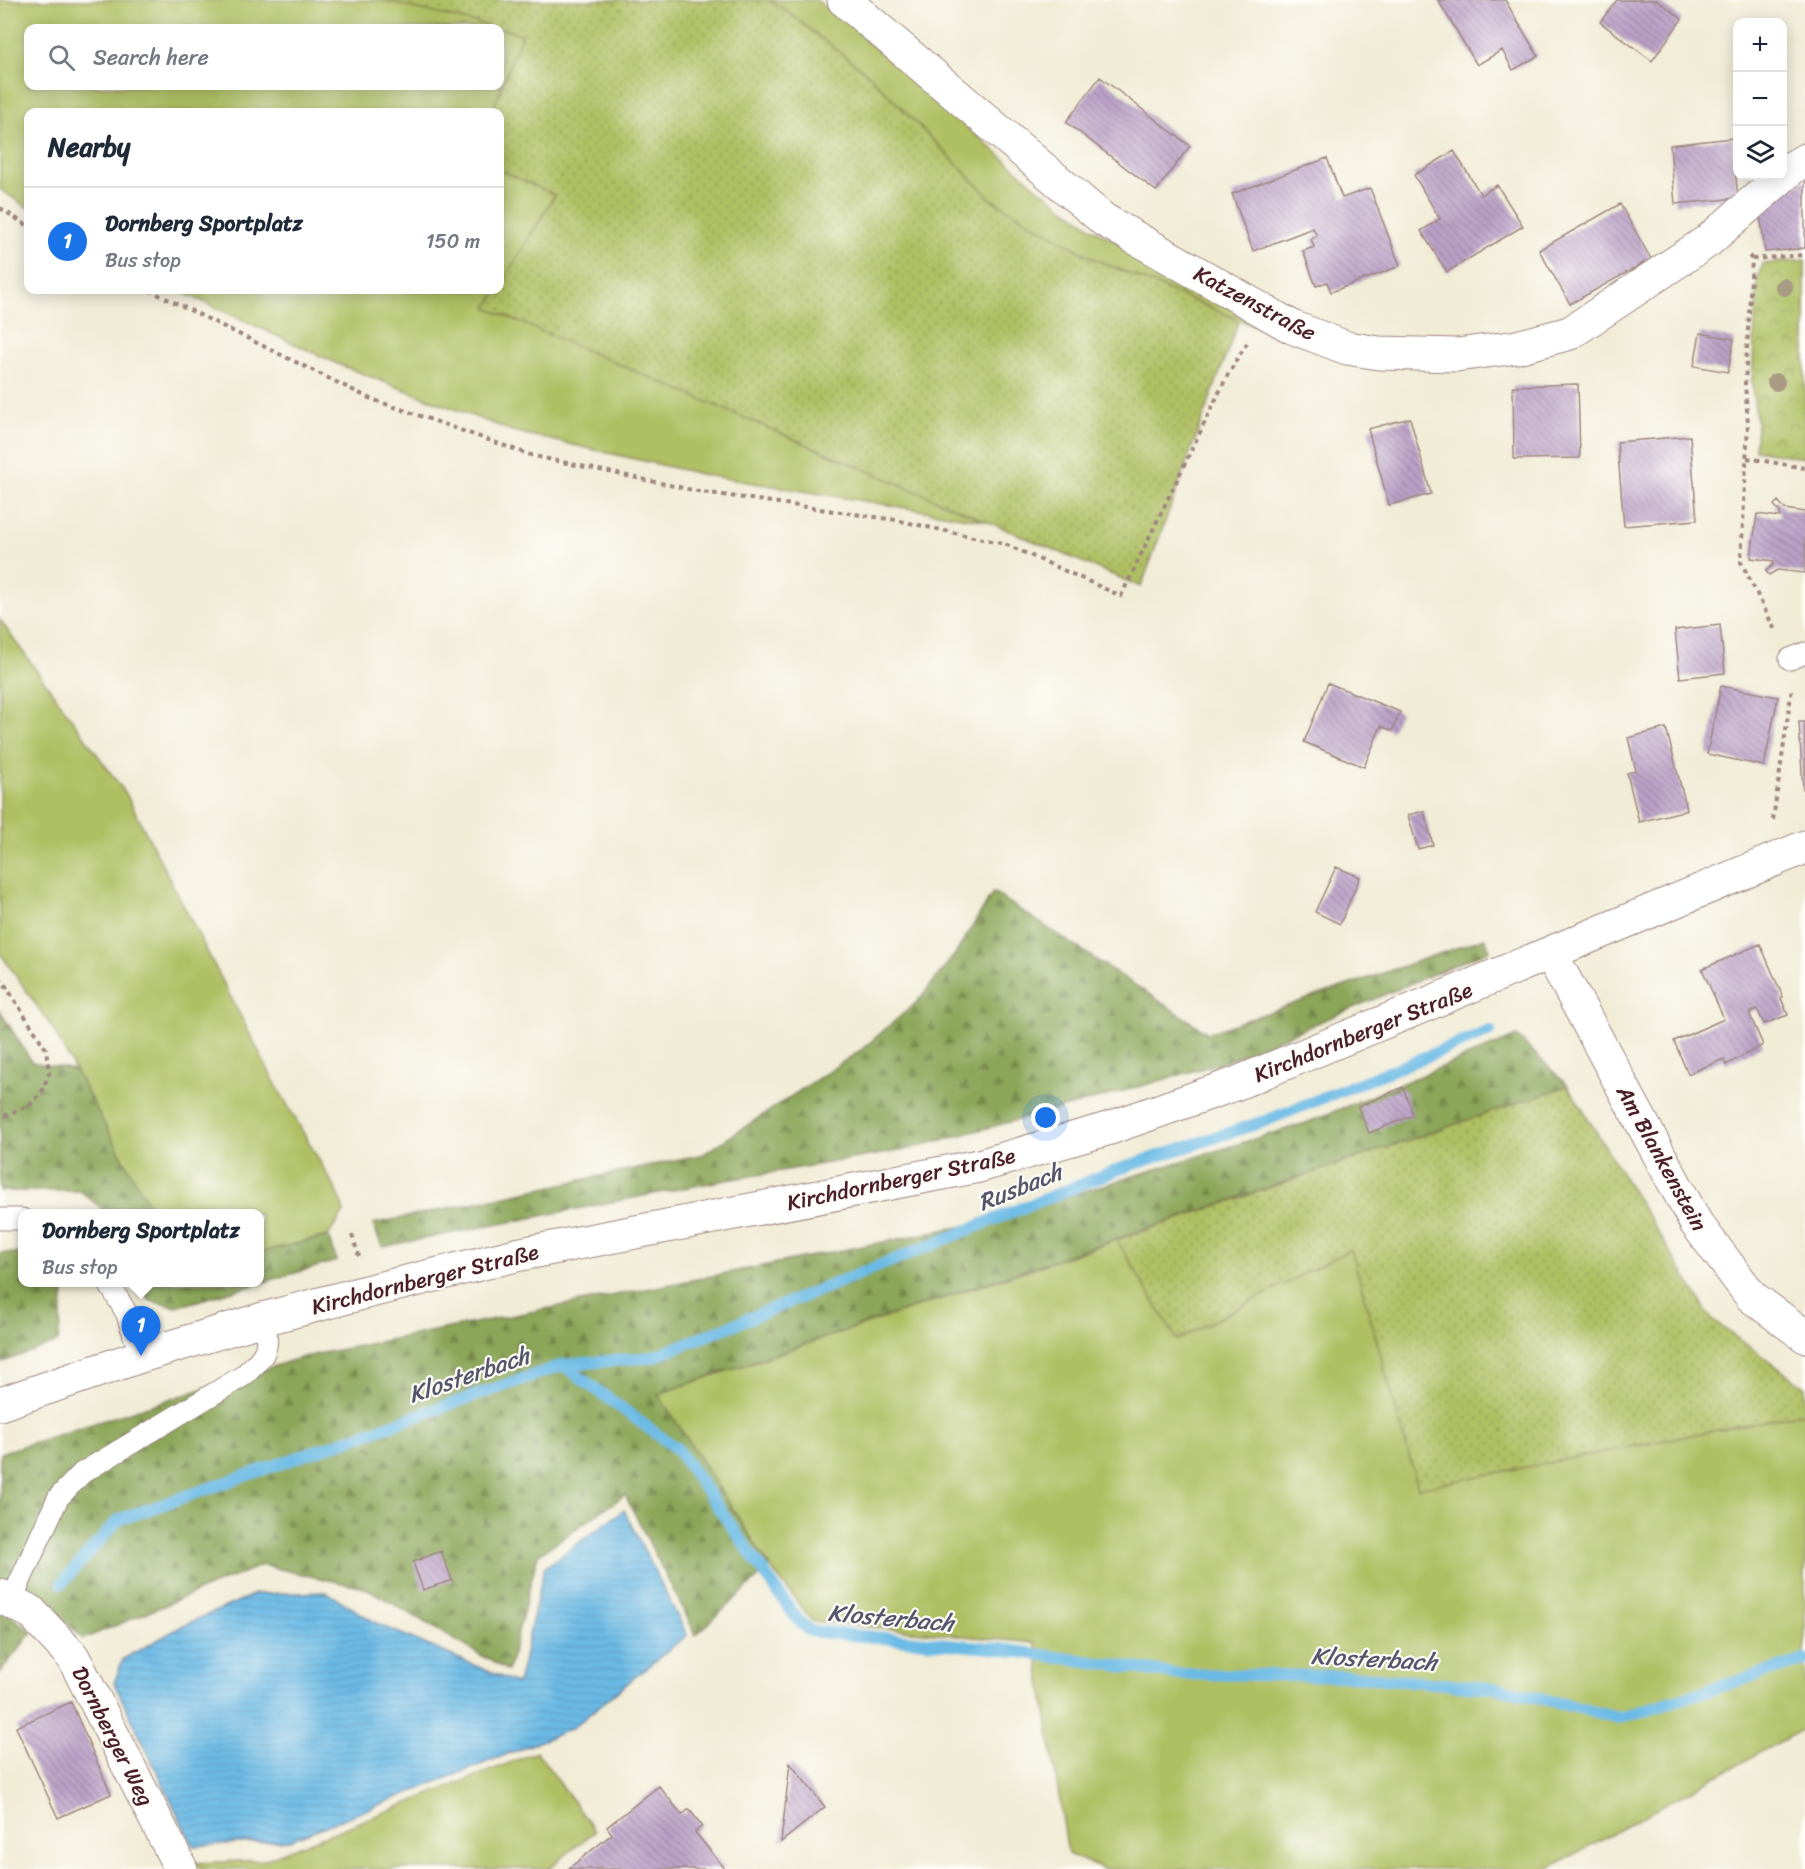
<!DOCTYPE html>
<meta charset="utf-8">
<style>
:root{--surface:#fff;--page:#f6f6f7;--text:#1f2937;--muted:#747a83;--line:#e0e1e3;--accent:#1a73e8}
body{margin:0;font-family:Sriracha,sans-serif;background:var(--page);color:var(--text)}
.controls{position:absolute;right:18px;top:18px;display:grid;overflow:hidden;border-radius:12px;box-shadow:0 3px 15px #0003}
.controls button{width:54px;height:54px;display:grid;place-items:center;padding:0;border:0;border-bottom:2px solid var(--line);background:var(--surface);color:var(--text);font:30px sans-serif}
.you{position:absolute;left:1046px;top:1118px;width:21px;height:21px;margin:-15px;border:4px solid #fff;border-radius:50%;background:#1a73e8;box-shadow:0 0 0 9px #1a73e833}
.badge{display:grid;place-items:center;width:39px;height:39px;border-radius:50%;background:var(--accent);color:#fff;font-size:20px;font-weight:700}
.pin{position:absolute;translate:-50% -50px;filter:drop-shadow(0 2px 3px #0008)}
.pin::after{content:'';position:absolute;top:32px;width:21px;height:18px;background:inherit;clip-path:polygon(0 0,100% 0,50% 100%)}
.popup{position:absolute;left:18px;top:1209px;width:246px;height:78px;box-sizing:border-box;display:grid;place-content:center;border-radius:12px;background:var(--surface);filter:drop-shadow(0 2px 4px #0005);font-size:20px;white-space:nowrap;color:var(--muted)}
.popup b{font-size:22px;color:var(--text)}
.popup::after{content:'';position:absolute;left:50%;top:100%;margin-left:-12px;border:12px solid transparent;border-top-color:var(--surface)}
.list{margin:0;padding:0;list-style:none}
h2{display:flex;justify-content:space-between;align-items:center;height:78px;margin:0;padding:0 24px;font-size:26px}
h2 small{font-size:20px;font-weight:400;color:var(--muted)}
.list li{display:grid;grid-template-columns:39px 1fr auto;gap:18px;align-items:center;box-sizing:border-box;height:108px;padding:0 24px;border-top:2px solid var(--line)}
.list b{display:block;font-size:22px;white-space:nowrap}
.list p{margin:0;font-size:20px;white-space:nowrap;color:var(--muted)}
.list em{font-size:20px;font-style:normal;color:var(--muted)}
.icon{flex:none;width:33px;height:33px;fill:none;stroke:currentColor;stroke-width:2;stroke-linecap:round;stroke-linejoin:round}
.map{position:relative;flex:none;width:1805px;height:1869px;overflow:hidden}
.search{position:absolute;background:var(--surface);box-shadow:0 3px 15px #0003;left:24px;top:24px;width:480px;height:66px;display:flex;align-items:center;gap:15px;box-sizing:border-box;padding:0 21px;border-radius:12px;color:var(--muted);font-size:22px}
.panel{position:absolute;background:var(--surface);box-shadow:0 3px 15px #0003;left:24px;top:108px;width:480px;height:186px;border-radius:12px}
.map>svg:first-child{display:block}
.grass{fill:#afc063;stroke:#7c7047;stroke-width:1.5;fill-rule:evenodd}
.forest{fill:url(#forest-firs);stroke:#6a6242;stroke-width:1.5}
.park{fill:url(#park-crowns);stroke:#7c7047;stroke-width:1.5}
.garden{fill:url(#garden-dots);stroke:#7c7047;stroke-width:1.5}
.water{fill:url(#water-rules);stroke:#5a6c88;stroke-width:1.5}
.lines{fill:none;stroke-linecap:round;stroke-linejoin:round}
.stream{stroke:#6abae5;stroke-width:12}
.building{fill:url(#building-back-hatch)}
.lane-casing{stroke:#9e8680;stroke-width:23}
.street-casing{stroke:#9e8680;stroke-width:35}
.secondary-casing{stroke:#9e8680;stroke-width:35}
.path{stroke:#9e8680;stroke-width:4;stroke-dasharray:4.5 4.5;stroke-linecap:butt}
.lane{stroke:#fff;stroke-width:21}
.street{stroke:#fff;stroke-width:33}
.secondary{stroke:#fff;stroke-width:33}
.tree{fill:#a89a83}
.labels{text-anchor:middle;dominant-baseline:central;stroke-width:4.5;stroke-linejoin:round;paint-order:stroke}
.street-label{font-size:22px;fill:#4a1f2b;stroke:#fdfcf7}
.water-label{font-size:24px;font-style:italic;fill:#55556c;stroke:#fdfcf7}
</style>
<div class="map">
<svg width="1805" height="1869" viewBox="0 0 1805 1869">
<defs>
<pattern id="forest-firs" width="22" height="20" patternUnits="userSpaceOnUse" patternTransform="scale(1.5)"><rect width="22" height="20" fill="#8ba659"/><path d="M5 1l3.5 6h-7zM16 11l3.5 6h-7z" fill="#74874a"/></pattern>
<pattern id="park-crowns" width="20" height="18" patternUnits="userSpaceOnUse" patternTransform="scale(1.5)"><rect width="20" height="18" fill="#afc063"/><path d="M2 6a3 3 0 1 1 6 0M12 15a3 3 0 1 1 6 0" fill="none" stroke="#909b52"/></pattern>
<pattern id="garden-dots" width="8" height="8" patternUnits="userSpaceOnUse" patternTransform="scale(1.5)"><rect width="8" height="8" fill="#afc063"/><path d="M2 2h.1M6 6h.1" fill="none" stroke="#909b52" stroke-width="1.8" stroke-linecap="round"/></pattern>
<pattern id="water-rules" width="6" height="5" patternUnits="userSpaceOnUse" patternTransform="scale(1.5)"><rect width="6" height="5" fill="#6abae5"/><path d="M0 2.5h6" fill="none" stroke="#5d9fc5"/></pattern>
<pattern id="building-back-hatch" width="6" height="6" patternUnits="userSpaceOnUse" patternTransform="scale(1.5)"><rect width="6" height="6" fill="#bba1c8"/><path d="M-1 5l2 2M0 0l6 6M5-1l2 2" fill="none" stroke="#9a83a3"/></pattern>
</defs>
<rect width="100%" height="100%" fill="#fdfcf7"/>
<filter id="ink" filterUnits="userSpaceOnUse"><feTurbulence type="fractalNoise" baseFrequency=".0167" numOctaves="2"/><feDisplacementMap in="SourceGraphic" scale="12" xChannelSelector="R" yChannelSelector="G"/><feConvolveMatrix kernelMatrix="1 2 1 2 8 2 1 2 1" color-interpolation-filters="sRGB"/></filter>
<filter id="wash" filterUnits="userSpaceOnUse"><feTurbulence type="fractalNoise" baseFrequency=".008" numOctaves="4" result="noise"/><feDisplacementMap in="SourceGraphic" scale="24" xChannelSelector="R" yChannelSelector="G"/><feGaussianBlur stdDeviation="1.35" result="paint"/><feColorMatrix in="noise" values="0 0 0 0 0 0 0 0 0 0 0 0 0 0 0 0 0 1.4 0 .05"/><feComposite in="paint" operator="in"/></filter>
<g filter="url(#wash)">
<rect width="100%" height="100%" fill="#f1ecd6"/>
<!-- grass -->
<path class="grass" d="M0,0h382l140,34 -30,78h-464v96l-28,-19zM28,28h472v58h-472z
M768,0h48l31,23 192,166 56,41 216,117 -72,-27 -147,-62 -100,-58 -123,-125 -87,-67z
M500,170l55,24 -55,93z
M178,290h320l-11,18 499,213 -281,-46 -193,-44 -172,-66z
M0,620l126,174 149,289 64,112 5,17 -16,24 -68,16v-38l-107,-1 -102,-187 -51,-73z
M1117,1240l60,100 174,-91 67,239 387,-75v315l-258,141h-444l-35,-15 -33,-211 -223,-22 -42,-54 -112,-173z
M537,1752l58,79 -47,38h-347l-6,-6 69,-3z"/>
<!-- forest -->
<path class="forest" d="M993,892l215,141 277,-95 5,12 -265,112 -129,37 -191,51 -195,33 -328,64 -9,-23 331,-70 157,-104 57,-49 38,-48z
M0,1011l32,51 43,8 78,143h-49l-3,-5 -21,-17h-80z
M1517,1036l51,50 -910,308 112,173 -74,68 -71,-140 -87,60 -30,116 -140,-82 -106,-24 -179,74 -32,-32 -51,-24v-130l303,-96 681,-135 322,-99z
M328,1236l9,25 -160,46 -27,-6 -10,-18 120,-1v-30z
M0,1253h18l4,4v25l30,1 12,10 -6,49 -58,21z
M0,1608l32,24 -32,41z"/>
<!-- park -->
<path class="park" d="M1805,260v198l-50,-8 2,-25 -5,-41 5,-104 6,-16z"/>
<!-- garden -->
<path class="garden" d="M382,0h386l14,8 87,67 123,125 100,58 147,62 -98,267 -654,-279 68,-113 -55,-25v-58h-8l30,-78z
M1568,1086l144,234 93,67v26l-387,75 -67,-239 -174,91 -60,-100z"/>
<!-- water -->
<path class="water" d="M624,1510l63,125 -116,94 -281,111 -97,6 -79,-163 9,-24 63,-35 69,-30 72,-2 49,31 142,61 26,-116z"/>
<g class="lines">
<!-- stream -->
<path class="stream" d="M563,1365l90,-8 469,-189 143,-47 225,-90
M62,1583l56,-63 445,-155 114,84 120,170 13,12 190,18 176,25 174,2 153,13 116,29 186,-58"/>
</g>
<g id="blocks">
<!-- building -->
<path class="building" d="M1438,0h67l33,56 -25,14 -11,-20 -25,15z
M1617,0h40l25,19 -30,42 -52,-39z
M1100,77l90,69 -34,45 -90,-69z
M1732,138l6,60 -63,6 -5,-59z
M1454,151l27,44 16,-10 26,41 -76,46 -26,-41 19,-12 -26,-44z
M1327,158l15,40 28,-10 30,78 -69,26 -4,-10 -11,4 -13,-35 11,-4 -3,-8 6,-3 -4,-8 -60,23 -21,-57z
M1805,179v69l-40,4 -5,-39 14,-13z
M1620,204l31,55 -81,45 -31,-54z
M1700,333l34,6 -6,33 -34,-6z
M1578,384l2,74 -66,1 -1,-73z
M1410,418l21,76 -42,11 -21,-76z
M1690,436l7,84 -73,6 -7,-84z
M1778,501l7,8 20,3v61l-28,-3 -8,5 -3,-4 7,-6 1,-4 -23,-3 6,-44 23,3v-5l-6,-7z
M1720,625l5,48 -45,5 -5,-48z
M1328,683l72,29 -8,19 -11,-5 -17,41 -60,-25z
M1721,686l57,11 -14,69 -57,-12z
M1799,722h6v67h-2z
M1666,728l21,82 -48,12 -12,-49 9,-2 -8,-33z
M1424,811l9,34 -15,4 -10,-34z
M1336,867l24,10 -20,47 -25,-12z
M1760,944l23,53 -2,1 7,17 -24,9 -7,-15 -8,4 14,32 -37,20 -2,-6 -36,15 -14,-33 50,-22 -22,-50z
M1403,1087l10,28 -44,18 -11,-26z
M441,1551l11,29 -29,10 -10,-28z
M71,1702l40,92 -53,24 -42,-91z
M790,1763l35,44 -44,35z
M659,1786l23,29 7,-6 13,17 -7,6 30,37h-157l44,-35 -5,-7z"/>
</g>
</g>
<g filter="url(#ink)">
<use href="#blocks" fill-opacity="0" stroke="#9e8680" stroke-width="1.5"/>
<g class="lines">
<defs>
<path id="lane" d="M1790,659l15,-6
M0,1219h22
M108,1282l18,30 15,44
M11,1601l47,-103 24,-25 161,-97c22,-20 29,-27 20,-57"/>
<path id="street" d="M844,0l260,220 188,107 55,21 32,5 78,2 60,-8 53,-14 138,-92 85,-74 12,-7
M1551,954l145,269 56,74 53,39
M0,1596l31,16 42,45 108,212"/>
<path id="secondary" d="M0,1404l141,-48 122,-37 107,-28 146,-36 463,-89 128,-37 128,-45 570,-237"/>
</defs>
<!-- lane casing -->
<use href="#lane" class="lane-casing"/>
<!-- street casing -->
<use href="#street" class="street-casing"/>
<!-- secondary casing -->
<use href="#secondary" class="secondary-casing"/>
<!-- path -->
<path class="path" d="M0,208l28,18
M1749,256l3,3 -7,125 3,40 -7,138 35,70
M1752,259l53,-4
M149,290l220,108 165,58 168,36 194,28 109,24 116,52 107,-222 19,-31
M1747,458l58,10
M1773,820l19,-132
M0,977l46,72 3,24 -7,19 -12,13 -30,13
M352,1235l7,21"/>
<!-- lane -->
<use href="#lane" class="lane"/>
<!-- street -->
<use href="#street" class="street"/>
<!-- secondary -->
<use href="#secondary" class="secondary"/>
</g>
<!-- trees -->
<g class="tree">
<circle cx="1784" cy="287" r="9"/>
<circle cx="1776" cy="382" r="9"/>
</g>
</g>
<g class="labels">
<!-- street labels -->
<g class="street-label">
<text transform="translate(1255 303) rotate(28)">Katzenstraße</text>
<text transform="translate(1363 1032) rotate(-22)">Kirchdornberger Straße</text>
<text transform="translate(1662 1158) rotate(61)">Am Blankenstein</text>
<text transform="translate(901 1179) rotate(-12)">Kirchdornberger Straße</text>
<text transform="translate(425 1279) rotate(-14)">Kirchdornberger Straße</text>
<text transform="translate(113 1736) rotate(63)">Dornberger Weg</text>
</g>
<!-- water labels -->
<g class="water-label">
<text transform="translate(1020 1187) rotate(-22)">Rusbach</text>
<text transform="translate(469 1375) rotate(-19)">Klosterbach</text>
<text transform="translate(891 1618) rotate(5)">Klosterbach</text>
<text transform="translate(1374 1659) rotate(3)">Klosterbach</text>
</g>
</g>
</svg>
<div class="controls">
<button>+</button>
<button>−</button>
<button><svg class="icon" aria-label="layers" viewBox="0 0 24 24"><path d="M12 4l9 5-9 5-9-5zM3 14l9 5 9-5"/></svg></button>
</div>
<div class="you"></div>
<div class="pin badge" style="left:141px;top:1356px">1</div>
<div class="popup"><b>Dornberg Sportplatz</b>Bus stop</div>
<div class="search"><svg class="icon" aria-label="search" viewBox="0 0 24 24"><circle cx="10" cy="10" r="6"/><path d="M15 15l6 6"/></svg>Search here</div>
<section class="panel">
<h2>Nearby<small></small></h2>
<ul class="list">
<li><span class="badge">1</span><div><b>Dornberg Sportplatz</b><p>Bus stop</p></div><em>150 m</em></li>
</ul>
</section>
</div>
